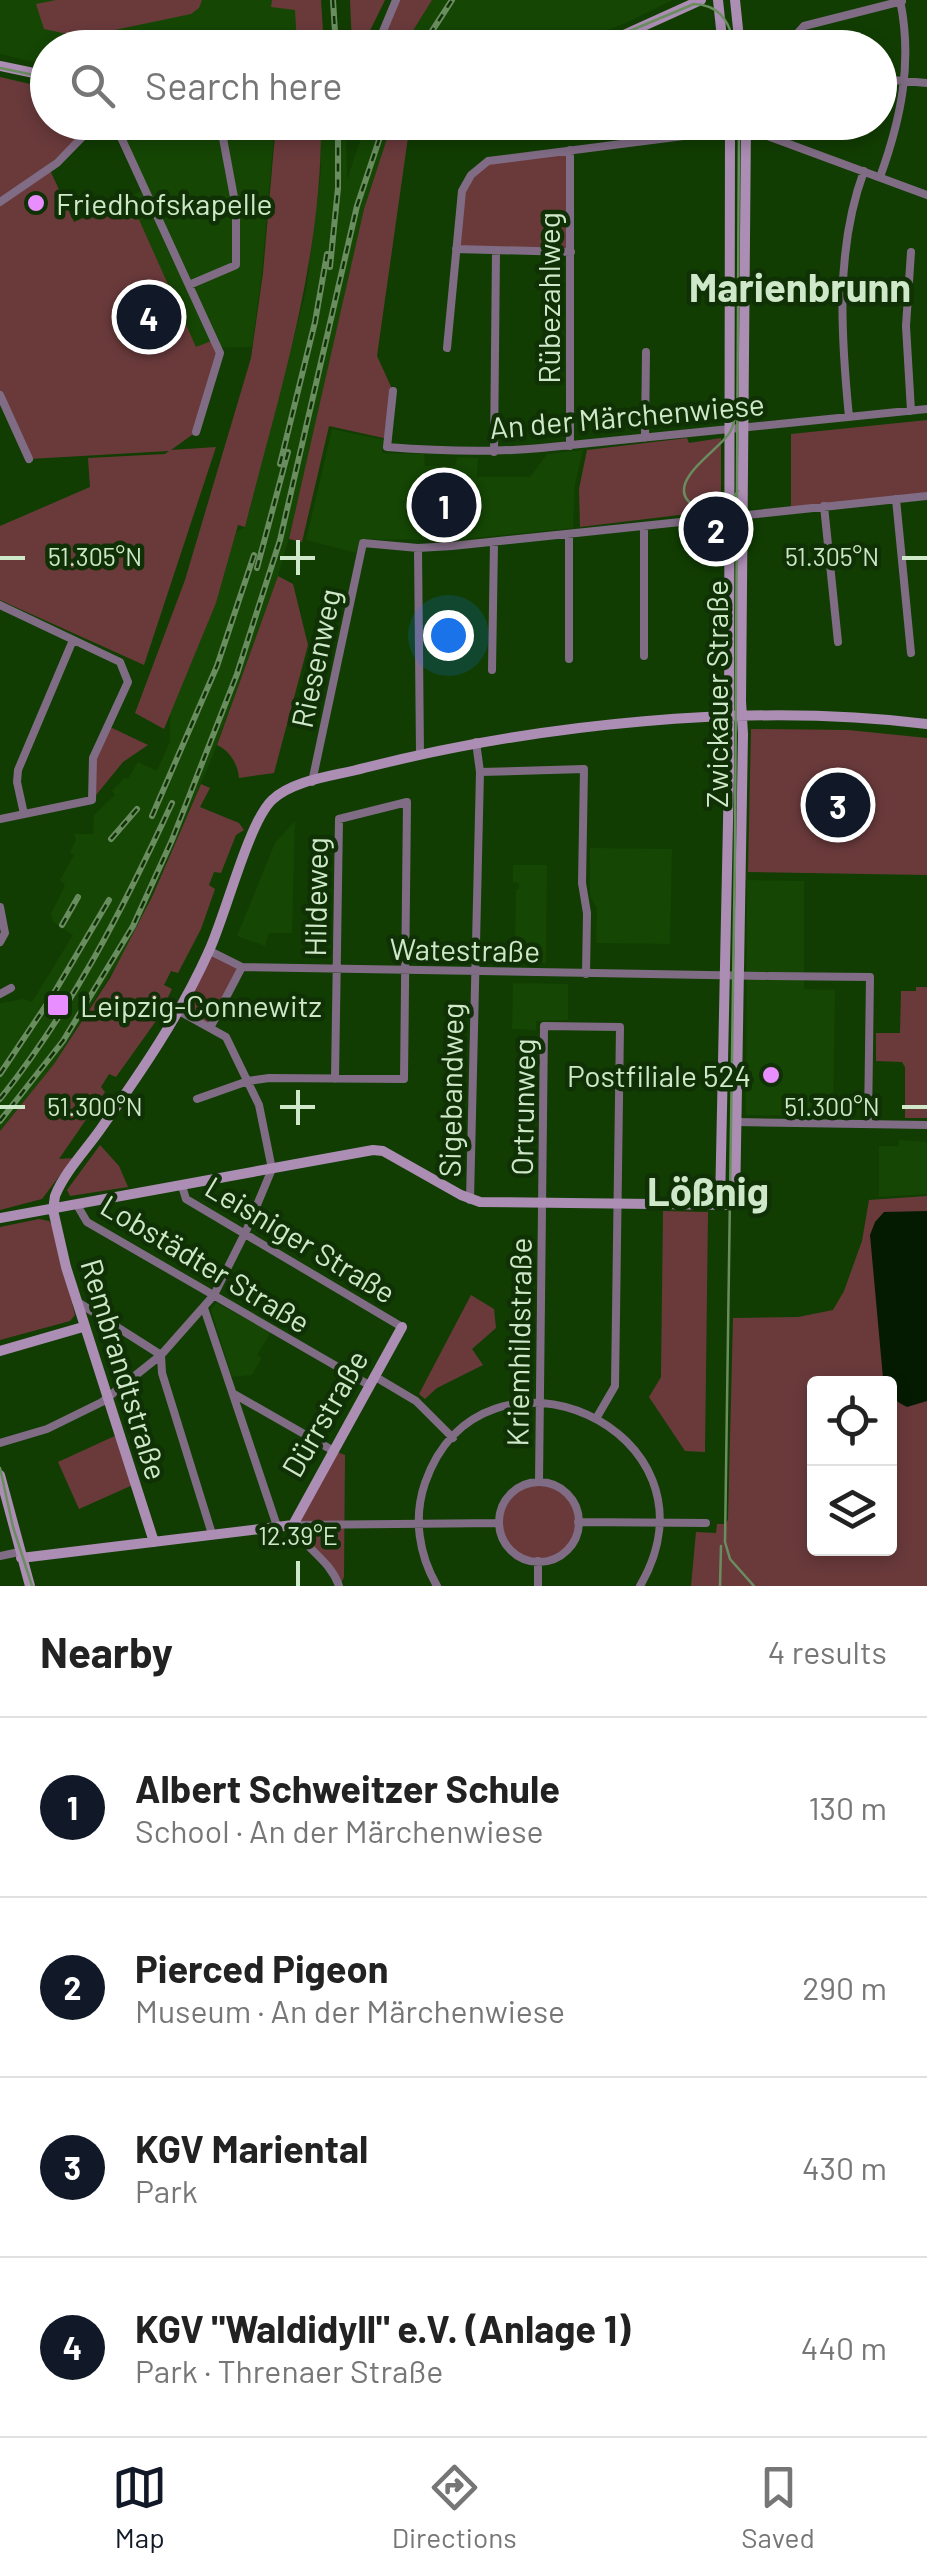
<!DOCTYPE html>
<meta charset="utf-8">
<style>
:root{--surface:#fff;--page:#f2f2f2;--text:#222;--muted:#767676;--line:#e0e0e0;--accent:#111827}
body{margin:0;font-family:Barlow,sans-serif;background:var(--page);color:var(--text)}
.controls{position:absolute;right:30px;bottom:30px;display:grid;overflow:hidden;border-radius:10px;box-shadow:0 5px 15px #0003}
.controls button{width:90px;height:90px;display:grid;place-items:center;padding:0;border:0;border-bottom:2px solid var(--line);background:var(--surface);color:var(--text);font:50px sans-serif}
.you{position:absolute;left:448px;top:635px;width:35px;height:35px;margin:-25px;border:8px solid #fff;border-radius:50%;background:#1a73e8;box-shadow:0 0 0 15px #1a73e833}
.badge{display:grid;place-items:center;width:65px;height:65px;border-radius:50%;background:var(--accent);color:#fff;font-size:32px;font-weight:700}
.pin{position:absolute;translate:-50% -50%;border:5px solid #fff;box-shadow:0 2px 10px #0006}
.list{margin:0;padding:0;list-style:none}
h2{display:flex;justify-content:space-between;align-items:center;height:130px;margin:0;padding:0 40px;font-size:42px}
h2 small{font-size:32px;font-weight:400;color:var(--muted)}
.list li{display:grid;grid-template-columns:65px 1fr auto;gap:30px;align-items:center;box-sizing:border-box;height:180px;padding:0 40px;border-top:2px solid var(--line)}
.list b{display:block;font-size:38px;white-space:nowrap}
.list p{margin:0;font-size:32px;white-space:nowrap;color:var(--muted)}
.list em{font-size:32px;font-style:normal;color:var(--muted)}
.icon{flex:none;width:55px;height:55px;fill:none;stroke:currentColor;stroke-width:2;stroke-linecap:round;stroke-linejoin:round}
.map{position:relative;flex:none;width:927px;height:1586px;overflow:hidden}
.search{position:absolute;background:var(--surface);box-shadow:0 5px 15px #0003;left:30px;right:30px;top:30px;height:110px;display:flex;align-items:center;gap:25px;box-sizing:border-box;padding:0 35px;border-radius:55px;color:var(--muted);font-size:38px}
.sheet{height:850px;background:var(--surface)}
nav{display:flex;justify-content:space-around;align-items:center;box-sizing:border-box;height:140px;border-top:2px solid var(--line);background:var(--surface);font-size:28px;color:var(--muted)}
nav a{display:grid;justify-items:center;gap:5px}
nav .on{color:var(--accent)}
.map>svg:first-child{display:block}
.built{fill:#154604}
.green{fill:#6a3a3b;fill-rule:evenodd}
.water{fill:#051b01}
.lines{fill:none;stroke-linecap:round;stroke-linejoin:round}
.street{stroke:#806c85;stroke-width:8}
.secondary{stroke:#ac8db4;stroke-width:10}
.tram{stroke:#6a8d60;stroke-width:2.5}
.rail-casing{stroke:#6a8d60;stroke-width:6}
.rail{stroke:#103106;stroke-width:2.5;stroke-dasharray:8;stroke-linecap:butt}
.ticks{fill:none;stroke:#cfe8c9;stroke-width:4}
.poi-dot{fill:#e88eff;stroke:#103106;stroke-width:4}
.labels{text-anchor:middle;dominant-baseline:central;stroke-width:9;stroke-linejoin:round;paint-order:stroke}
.poi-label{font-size:30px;fill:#cfe8c9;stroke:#103106;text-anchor:start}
.street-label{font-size:30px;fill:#cfe8c9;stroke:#103106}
.district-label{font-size:40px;font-weight:bold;fill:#cfe8c9;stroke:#103106}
.ticks-label{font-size:25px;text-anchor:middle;fill:#cfe8c9;stroke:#103106;stroke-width:9;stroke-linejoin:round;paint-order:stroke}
</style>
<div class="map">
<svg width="927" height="1586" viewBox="0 0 927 1586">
<rect width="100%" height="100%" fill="#113d02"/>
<!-- built -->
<path class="built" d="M0,0h312l2,47 -266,1 -1,17 -47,-11z
M432,0h241l-49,24 -68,23 -153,1z
M119,123h156l-13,148 -10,76 -56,1 -67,-151 19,-9z
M321,123h25l1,57 19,-57h26l-28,86 -71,315 -15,52 -67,184 -78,178 -79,126 -54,67v-128l24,-4 8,3 41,-67 -20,-13 -2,-8 14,-29 -5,-5 14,-25 -4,-3 6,-12 -2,-6h19l1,-19 21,-20 -3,-4 12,-13 4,1 10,-17 19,9 13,-30v-27l46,-111 20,-71 9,-5 61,-236 15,-120z
M332,429l52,11 -2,13 42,1 1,12h30l2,-9 21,1 -1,19h53l17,-23 36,-4 -8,34 -2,44 -118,12 -94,-1 -5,14 -50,-13z
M295,821l-3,112h-23l-4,13 -28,-10 38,-93z
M590,848l82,1 -2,95 -74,-1 1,-35 -7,-11z
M513,865h34l-1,98 -31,-2 1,-71 3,-1v-6l-6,-1z
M747,880l57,1v108l31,1 -2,126 -87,-1z
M513,983l55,1v36l-32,1v9l-24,-1z
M899,1140l28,2v52l-48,3v-51h20z
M216,1303l55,29 -14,23 5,3 -10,17 -20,2 -21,-67z"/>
<!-- green -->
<path class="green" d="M56,0h146l-3,8 -8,6 -110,23 -37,-8 -8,-25z
M272,0h49l3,47h-27l-2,-37 -24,-3z
M350,0h35l-23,47 -10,-2z
M399,0h33l-29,47 -24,1z
M0,77l47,11 1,34 45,1 -41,39 -52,36z
M276,123h45c1,139 -42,270 -76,404l-7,-2 -22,78 -52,126 -29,-16 50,-133 66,-222 12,-85z
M392,123h23l-6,7 -32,226 16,35 -5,48 -59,-13 -27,116 -13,-3 75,-330z
M570,150l1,102 -115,-3 6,-58 26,-30z
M49,168l25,54 55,-25 67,150 18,-7 6,13 -24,79 -25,18 45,-3 -72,218 -144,-65v-74l90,-39 -2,-29 77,-4 4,-3 -140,8 -29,-64v-193z
M927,420v73l-136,14v-73z
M687,438l2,5 32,-5v72l-141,17 -1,-38 8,-39z
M278,576l15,8 15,61 -34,128 -35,5c-1,-14 -10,-28 -22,-33z
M108,726l40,19 -25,17 -31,38 -1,-30z
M751,729l97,1 79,8v137l-179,-3z
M201,784l9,4 -10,19 39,16 5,7 -8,5 -15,38 -7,-1 -5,13 6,4 -14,40 -23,44 -7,-2 -7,14 8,4 -16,32 -40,56 -7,-3 -8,13 4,5 -46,67 14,-1 -31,41 -42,11v-79l54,-67 56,-86 42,-81z
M210,951l32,16 -32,61 -31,-17z
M916,987h11v131h-22v-51l-3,-5 -26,-1v-28h24l1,-42h15z
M100,1145l19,21 9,21 -58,9 -3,-6z
M927,1196v390h-236l5,-54 20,1 1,-9h8l3,-4 5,-202 65,-1 35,-7 11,-19 18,-50 7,-41zM814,1384h76v165h-76z
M663,1211l45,1 -3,240 -20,-1 -36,-54 12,-20z
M39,1219l10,2 3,4 23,90 -5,6 -70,19v-113z
M471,1295l23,14 2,19 -24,21 11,16 -46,23 -12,11 -6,-5z
M119,1434l16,50 -56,25 -21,-47z
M332,1450l13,5 -1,122 -4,9c-8,-17 -25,-28 -37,-43 -22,-27 16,-69 29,-93z
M502 1522a37 37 0 1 1 74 0a37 37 0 1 1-74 0Z"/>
<!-- water -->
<path class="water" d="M927,1211v190l-20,6c-12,-6 -17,-10 -17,-23l-5,-1 -2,-5 -13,-143 5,-13 9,-10z"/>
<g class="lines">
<!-- street -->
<path class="street" d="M376,48l20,-48
M794,48l2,-13 8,-9 98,-25
M880,79l47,4
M114,122l106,231 -24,79
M880,177c21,-58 33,-115 20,-177
M0,202l57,-39 40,-41
M456,249l115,3
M911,252l-5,74 5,85
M189,285l47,-20v-57l-16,-86
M447,348l15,-157 9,-16 17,-14 258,-33 181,67
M393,391l-6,56c52,4 102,6 154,1l386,-39
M0,395l29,64
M849,417c-8,-82 -14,-168 15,-246
M645,438l1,-86
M570,446v-296
M494,452l2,-201
M896,499l15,154
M824,506l14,136
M569,534v125
M418,548l2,206
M0,605l120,57 8,20 -35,76 -1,42 -92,19
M644,656v-129
M492,670l2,-128
M480,772l104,-3 -2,114 5,30 -1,61
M312,782l51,-239 55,5 34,-2 475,-50
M24,814l-7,-32 1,-12 55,-130
M0,907l5,26 -5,9
M210,951l32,16 523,9
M769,976l101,1 -2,147
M0,994l11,-6
M210,1028l32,-61
M197,1099l51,-18 21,-3 135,1 3,-277 -68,17 -4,260
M737,1122l190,3
M182,1186l4,13 216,128
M470,1200l10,-428 -4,-30
M77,1205l10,17 282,163
M76,1301l85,54 1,18 50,161
M204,1308l73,218
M374,1376l42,25 37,37
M234,1394l98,56
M0,1443l47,-14 55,-27 59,-47 53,-60 33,-66 25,-60 -13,-64 -33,-68 -47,-26
M539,1482l5,-456 76,1 -5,359 -18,31
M499 1522a40 40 0 1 1 80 0a40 40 0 1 1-80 0Z
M578,1522l128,1
M0,1556l19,-4
M339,1586c-9,-27 -35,-37 -46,-61l206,-2
M437,1586c-18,-31 -24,-68 -12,-103 56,-162 306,-54 215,103
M538,1586v-25"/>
<!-- secondary -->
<path class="secondary" d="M718,0l5,48
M735,0l5,48
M595,48l106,-48
M0,66l48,10
M720,1205l9,-431 1,-652
M0,1218l373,-68 10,1 78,44 19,7 255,3 8,-471 -2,-33 5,-579
M0,1351l83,-24
M0,1475l30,111
M154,1542l-88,-275 -13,-57 2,-14c10,-25 32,-47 47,-69 39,-55 78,-112 106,-174 17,-35 40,-130 64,-153 22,-21 64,-24 92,-32 174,-44 385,-66 563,-44
M21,1558l272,-33 109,-198"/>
<!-- tram -->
<path class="tram" d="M589,48l105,-44c23,1 34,14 39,36
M0,68l48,10
M739,122l-4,727 -10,693 5,17 24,27
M735,417c-1,5 -2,10 -5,15 -11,20 -81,58 -24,80l20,-5 12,-16
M0,1468l13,59 19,59
M720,1586l1,-40"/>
<defs>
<path id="rail" d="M333,0l3,48
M421,48l31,-48
M330,267l8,-79v-66
M280,464l35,-142 12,-68
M257,568l31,-116
M152,816l65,-150 37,-111
M111,839l26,-30
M62,925l16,-28
M0,1074l51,-76 58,-98
M0,1099c72,-90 124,-192 172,-296
M0,1121l63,-80 70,-115 39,-86 65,-166 43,-134 77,-334 28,-84"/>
</defs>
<!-- rail casing -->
<use href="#rail" class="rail-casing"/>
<!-- rail -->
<use href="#rail" class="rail"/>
</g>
<!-- ticks -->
<path class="ticks" d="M298,540v35M0,558h25M280,558h35M902,558h25M298,1090v35M0,1107h25M280,1107h35M902,1107h25M298,1561v25"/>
<!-- markers -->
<g class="poi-dot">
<circle cx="36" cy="203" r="10"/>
<rect x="46" y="993" width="24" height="24" rx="5"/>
<circle cx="771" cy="1075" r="10"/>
</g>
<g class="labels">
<!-- poi labels -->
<g class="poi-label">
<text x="56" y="203">Friedhofskapelle</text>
<text x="80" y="1005">Leipzig-Connewitz</text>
<text x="751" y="1075" text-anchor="end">Postfiliale 524</text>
</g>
<!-- street labels -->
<g class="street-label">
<text transform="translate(548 298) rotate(-90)">Rübezahlweg</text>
<text transform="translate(627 415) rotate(-5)">An der Märchenwiese</text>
<text transform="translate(315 658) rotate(-78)">Riesenweg</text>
<text transform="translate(716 694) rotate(-90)">Zwickauer Straße</text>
<text transform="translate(315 897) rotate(-89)">Hildeweg</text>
<text transform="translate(465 949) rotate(1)">Watestraße</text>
<text transform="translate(450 1090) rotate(-89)">Sigebandweg</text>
<text transform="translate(522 1107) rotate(-89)">Ortrunweg</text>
<text transform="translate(301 1239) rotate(31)">Leisniger Straße</text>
<text transform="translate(206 1263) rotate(31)">Lobstädter Straße</text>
<text transform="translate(518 1342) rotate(-89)">Kriemhildstraße</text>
<text transform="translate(125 1369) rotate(73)">Rembrandtstraße</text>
<text transform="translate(324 1413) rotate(-60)">Dürrstraße</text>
</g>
<!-- district labels -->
<g class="district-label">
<text x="800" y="286">Marienbrunn</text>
<text x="708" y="1190">Lößnig</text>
</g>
</g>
<g class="ticks-label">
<text x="95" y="566">51.305°N</text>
<text x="832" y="566">51.305°N</text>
<text x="95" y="1116">51.300°N</text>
<text x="832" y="1116">51.300°N</text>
<text x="298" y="1545">12.39°E</text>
</g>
</svg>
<div class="controls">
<button><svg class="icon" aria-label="locate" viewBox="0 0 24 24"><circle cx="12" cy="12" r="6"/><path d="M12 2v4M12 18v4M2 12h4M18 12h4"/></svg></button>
<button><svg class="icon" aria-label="layers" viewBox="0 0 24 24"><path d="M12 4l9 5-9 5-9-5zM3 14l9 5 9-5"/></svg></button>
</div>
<div class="you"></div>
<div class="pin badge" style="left:444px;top:505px">1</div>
<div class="pin badge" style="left:716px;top:529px">2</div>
<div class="pin badge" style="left:838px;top:805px">3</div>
<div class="pin badge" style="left:149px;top:317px">4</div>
<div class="search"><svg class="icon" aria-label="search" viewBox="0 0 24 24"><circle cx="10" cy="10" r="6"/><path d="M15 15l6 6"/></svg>Search here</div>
</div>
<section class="sheet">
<h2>Nearby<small>4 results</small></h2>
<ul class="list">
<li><span class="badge">1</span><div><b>Albert Schweitzer Schule</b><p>School · An der Märchenwiese</p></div><em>130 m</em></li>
<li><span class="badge">2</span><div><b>Pierced Pigeon</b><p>Museum · An der Märchenwiese</p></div><em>290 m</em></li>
<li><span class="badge">3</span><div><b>KGV Mariental</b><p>Park</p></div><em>430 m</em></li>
<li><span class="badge">4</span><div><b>KGV &quot;Waldidyll&quot; e.V. (Anlage 1)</b><p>Park · Threnaer Straße</p></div><em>440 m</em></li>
</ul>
</section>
<nav>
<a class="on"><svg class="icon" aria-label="map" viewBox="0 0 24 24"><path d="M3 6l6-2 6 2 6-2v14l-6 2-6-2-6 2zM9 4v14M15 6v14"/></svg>Map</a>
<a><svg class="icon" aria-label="directions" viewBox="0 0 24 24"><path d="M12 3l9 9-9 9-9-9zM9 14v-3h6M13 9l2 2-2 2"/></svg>Directions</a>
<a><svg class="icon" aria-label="saved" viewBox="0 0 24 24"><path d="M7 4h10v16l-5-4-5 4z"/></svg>Saved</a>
</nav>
